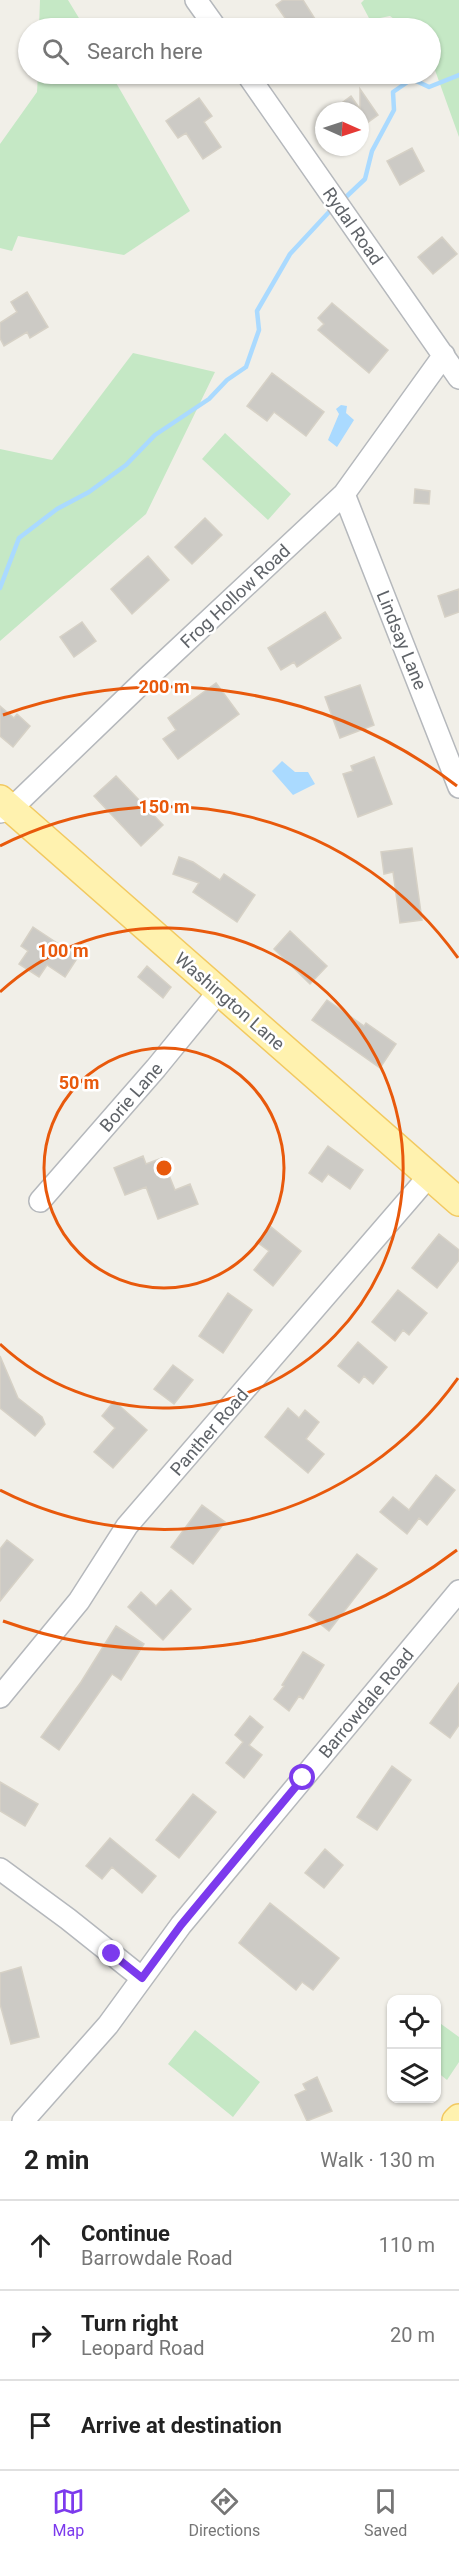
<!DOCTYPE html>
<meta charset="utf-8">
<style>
:root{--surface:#fff;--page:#f2f2f2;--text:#222;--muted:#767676;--line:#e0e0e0;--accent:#7c3aed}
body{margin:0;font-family:Roboto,sans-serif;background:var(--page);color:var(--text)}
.controls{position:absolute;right:18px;bottom:18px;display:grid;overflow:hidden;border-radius:12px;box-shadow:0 2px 4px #0004}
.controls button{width:54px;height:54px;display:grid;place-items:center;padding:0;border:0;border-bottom:2px solid var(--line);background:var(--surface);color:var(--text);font:30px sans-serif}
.compass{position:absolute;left:315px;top:102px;width:54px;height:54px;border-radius:50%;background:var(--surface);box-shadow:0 2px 4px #0004;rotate:93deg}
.stop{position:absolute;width:18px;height:18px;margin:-14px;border:4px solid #7c3aed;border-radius:50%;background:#fff}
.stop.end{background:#7c3aed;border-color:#fff;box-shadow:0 2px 6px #0008}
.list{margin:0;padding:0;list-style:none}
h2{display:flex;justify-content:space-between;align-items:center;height:78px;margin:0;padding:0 24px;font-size:26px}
h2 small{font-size:20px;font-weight:400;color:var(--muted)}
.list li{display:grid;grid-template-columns:39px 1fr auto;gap:18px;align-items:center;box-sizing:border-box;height:90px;padding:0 24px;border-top:2px solid var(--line)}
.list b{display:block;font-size:22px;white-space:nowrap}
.list p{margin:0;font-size:20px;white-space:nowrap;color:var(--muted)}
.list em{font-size:20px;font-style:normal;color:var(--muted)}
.icon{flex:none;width:33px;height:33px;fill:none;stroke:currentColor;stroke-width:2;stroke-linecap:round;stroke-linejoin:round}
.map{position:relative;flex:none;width:459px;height:2121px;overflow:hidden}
.search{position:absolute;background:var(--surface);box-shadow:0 2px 4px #0004;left:18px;right:18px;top:18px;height:66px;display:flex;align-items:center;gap:15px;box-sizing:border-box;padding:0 21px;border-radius:33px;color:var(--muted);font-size:22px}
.sheet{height:348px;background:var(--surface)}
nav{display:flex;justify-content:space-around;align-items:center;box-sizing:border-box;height:84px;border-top:2px solid var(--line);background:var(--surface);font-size:16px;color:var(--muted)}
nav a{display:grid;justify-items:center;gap:3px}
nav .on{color:var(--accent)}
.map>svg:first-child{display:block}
.green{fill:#c5e8c5}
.water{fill:#aadaff}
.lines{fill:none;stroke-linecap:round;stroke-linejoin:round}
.stream{stroke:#aadaff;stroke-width:4.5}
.building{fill:#cccac5;stroke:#d6d1c6;stroke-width:1.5}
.minor-casing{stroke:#b5b8bc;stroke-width:24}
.major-casing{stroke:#f2c960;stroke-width:30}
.minor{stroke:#fff;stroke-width:21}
.major{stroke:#fff2af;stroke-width:27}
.route{stroke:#7c3aed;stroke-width:8}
.ring{fill:none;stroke:#e8590c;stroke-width:3}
.labels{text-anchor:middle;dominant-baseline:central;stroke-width:5;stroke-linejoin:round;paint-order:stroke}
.street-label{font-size:18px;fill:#5f6368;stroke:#fff}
.centre{fill:#e8590c;stroke:#fff;stroke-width:3}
.ring-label{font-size:18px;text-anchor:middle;font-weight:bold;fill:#e8590c;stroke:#fff;stroke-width:5;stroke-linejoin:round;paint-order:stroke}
</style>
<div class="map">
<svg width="459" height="2121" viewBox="0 0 459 2121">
<rect width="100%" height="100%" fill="#f1efe8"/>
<!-- green -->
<path class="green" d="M40,0h28l17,28h-46z
M364,0h95v137l-28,-78 -1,-31h-24l-16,-12 -20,4 -9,-17z
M38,74h73l79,137 -66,44 -106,-19 -6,15 -12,-3v-104l37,-52z
M133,353l82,19 -69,142 -146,127v-192l52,11z
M225,433l66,61 -23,26 -66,-61z
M437,2021l22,16v25l-12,18 -10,-8z
M195,2030l65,52 -27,35 -65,-53z"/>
<!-- water -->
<path class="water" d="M341,405l6,1 -1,7 8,7 -17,27 -9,-7 11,-26 -3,-5z
M282,761l13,11h13l7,12 -22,11 -21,-24z"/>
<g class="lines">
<!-- stream -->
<path class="stream" d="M347,196l18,-17 7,-28 22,-41 -1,-18 19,-13 17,8 30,-12
M0,588l19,-50 38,-29 32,-17 37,-27 29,-30 54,-36 18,-19 19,-13 13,-37 -2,-19 33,-57 39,-42"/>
</g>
<!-- building -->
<path class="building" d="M283,0h20l12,19 -15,9h-8l-16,-23z
M360,89l18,26 -18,13v-17h-29l20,-15 9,13z
M199,98l13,18 -8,6 17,25 -18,12 -17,-26 -8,5 -12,-17z
M412,148l12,23 -24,14 -13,-24z
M442,237l15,17 -24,20 -15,-17z
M27,292l21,35 -18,11 -3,-6 -23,14 -4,-8v-15l17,-11 -6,-10z
M332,303l56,47 -19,23 -51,-43 6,-6 -6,-6z
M272,373l52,39 -18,24 -32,-24 -7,9 -20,-15z
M415,489l15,2 -1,13 -15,-1z
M205,518l17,17 -30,29 -17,-17z
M148,556l21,24 -37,34 -21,-25z
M459,589v23l-14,5 -7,-21z
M325,612l16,26 -44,29 -3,-5 -13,8 -13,-22z
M82,622l14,19 -22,16 -14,-20z
M216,683l23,31 -61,45 -15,-20 13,-9 -8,-12z
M360,685l14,40 -34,13 -15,-41z
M0,706l14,12 3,-4 13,12 -17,21 -13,-11z
M374,757l18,47 -34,13 -15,-43 10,-3 -2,-5z
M116,776l47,49 -22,21 -47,-50z
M412,848l10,72 -22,3 -7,-51 -9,2 -3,-22z
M179,857l14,5 27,18 4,-6 31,21 -18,27 -44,-30 6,-9 -26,-9z
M33,927l45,30 -13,20 -18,-12 -8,12 -20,-13 9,-13 -7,-5z
M290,931l37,35 -17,18 -36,-35z
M147,966l24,21 -8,11 -25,-21z
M327,1000l37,26 2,-3 30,21 -16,24 -68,-48z
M328,1146l35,24 -13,19 -22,-15 -6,8 -13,-9z
M143,1156l3,8 16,-6 13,32 15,-6 8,20 -40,15 -12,-32 -21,8 -11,-27z
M270,1226l31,25 -28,35 -19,-16 15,-19 -12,-9z
M439,1234l20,16v10l-22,28 -25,-20z
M398,1290l29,23 -18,22 -6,-5 -8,11 -23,-19z
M228,1293l24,17 -29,43 -24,-17z
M358,1342l29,25 -14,17 -9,-8 -5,7 -21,-17z
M0,1356l18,42 24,19 3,7 -10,12 -35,-28z
M173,1365l20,15 -19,24 -20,-15z
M114,1401l33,29 -34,38 -19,-16 21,-24 -13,-12z
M288,1408l11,10 6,-8 14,12 -13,17 18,15 -16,19 -43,-36z
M436,1475l19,15 -28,35 -8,-7 -12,16 -27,-22 13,-15 16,13z
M202,1505l23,17 -32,42 -22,-17z
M7,1540l26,20 -33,41v-52z
M357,1554l20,15 -48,62 -20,-16z
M171,1590l20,19 -28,31 -35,-33 13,-15 15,14z
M116,1626l28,18 -23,36 -9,-6 -53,76 -18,-13 40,-55z
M303,1652l21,13 -21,34 -4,-3 -10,15 -15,-12 10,-13 -2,-1z
M459,1683v42l-9,13 -20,-15z
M250,1716l13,11 -14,18 13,10 -18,23 -18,-15 17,-21 -8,-7z
M392,1766l19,14 -34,50 -20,-13z
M0,1782l38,22 -13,22 -25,-15z
M193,1794l23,18 -37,46 -23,-18z
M110,1838l46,38 -14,17 -30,-26 -10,12 -16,-13z
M325,1849l18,16 -19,23 -19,-15z
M270,1903l69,55 -26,32 -11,-8 -6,8 -57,-47z
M21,1967l18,70 -28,7 -11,-40v-31z
M317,2077l15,34 -25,10 -12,-26 11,-5 -3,-6z"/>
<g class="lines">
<defs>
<path id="minor" d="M196,0l20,28
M247,74l212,304
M344,494l115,293
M0,812l11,-3 136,-131 197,-184 100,-139
M40,1201l116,-133 63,-77
M0,1697l79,-96 48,-75 302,-350
M0,1869l68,50 74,59
M23,2121l85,-96 73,-100 278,-334"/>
<path id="major" d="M0,799l459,403
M456,2121l3,-3"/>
</defs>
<!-- minor casing -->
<use href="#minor" class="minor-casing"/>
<!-- major casing -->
<use href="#major" class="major-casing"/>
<!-- minor -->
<use href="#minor" class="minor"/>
<!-- major -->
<use href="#major" class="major"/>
</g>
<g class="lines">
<!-- route -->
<path class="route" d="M112,1954l30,24 39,-53 122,-147"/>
</g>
<!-- distance rings -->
<g class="ring">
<circle cx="164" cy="1168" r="120"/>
<path d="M0 992A240 240 0 1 1 0 1344"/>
<path d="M458 1378A361 361 0 0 1 0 1490M0 846A361 361 0 0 1 458 958"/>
<path d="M457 1550A481 481 0 0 1 3 1621M3 715A481 481 0 0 1 457 786"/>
</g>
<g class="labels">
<!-- street labels -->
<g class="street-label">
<text transform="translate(353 226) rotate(55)">Rydal Road</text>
<text transform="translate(235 596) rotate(-43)">Frog Hollow Road</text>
<text transform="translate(402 640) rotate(68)">Lindsay Lane</text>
<text transform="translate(230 1001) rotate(41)">Washington Lane</text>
<text transform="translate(131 1097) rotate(-49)">Borie Lane</text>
<text transform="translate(209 1432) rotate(-49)">Panther Road</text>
<text transform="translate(366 1703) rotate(-50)">Barrowdale Road</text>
</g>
</g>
<circle cx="164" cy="1168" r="9" class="centre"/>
<g class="ring-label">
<text x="164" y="693">200 m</text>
<text x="164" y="813">150 m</text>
<text x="63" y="957">100 m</text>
<text x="79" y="1089">50 m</text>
</g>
</svg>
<div class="controls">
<button><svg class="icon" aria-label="locate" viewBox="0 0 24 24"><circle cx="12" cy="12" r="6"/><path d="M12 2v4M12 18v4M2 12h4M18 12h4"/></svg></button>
<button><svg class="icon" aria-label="layers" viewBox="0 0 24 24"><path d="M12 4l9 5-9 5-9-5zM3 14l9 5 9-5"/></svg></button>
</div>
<svg class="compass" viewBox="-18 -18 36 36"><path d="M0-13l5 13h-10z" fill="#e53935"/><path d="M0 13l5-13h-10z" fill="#767676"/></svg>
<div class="stop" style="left:303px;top:1778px"></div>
<div class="stop end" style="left:112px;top:1954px"></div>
<div class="search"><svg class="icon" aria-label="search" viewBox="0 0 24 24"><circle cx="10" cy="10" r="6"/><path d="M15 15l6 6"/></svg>Search here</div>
</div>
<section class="sheet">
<h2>2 min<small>Walk · 130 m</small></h2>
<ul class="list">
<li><svg class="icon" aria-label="ahead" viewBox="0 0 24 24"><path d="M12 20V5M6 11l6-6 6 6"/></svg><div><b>Continue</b><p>Barrowdale Road</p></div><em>110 m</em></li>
<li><svg class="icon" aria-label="right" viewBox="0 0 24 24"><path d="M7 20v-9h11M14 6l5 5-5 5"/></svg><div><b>Turn right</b><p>Leopard Road</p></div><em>20 m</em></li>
<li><svg class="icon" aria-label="arrive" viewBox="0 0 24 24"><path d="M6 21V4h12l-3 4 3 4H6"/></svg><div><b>Arrive at destination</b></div></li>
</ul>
</section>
<nav>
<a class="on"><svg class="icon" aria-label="map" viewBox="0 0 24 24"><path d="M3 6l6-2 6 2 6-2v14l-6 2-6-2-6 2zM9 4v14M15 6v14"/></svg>Map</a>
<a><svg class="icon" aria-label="directions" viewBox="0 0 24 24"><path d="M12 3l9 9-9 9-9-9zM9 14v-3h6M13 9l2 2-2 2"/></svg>Directions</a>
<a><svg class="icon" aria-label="saved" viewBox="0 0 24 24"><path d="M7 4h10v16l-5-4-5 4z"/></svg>Saved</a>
</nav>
